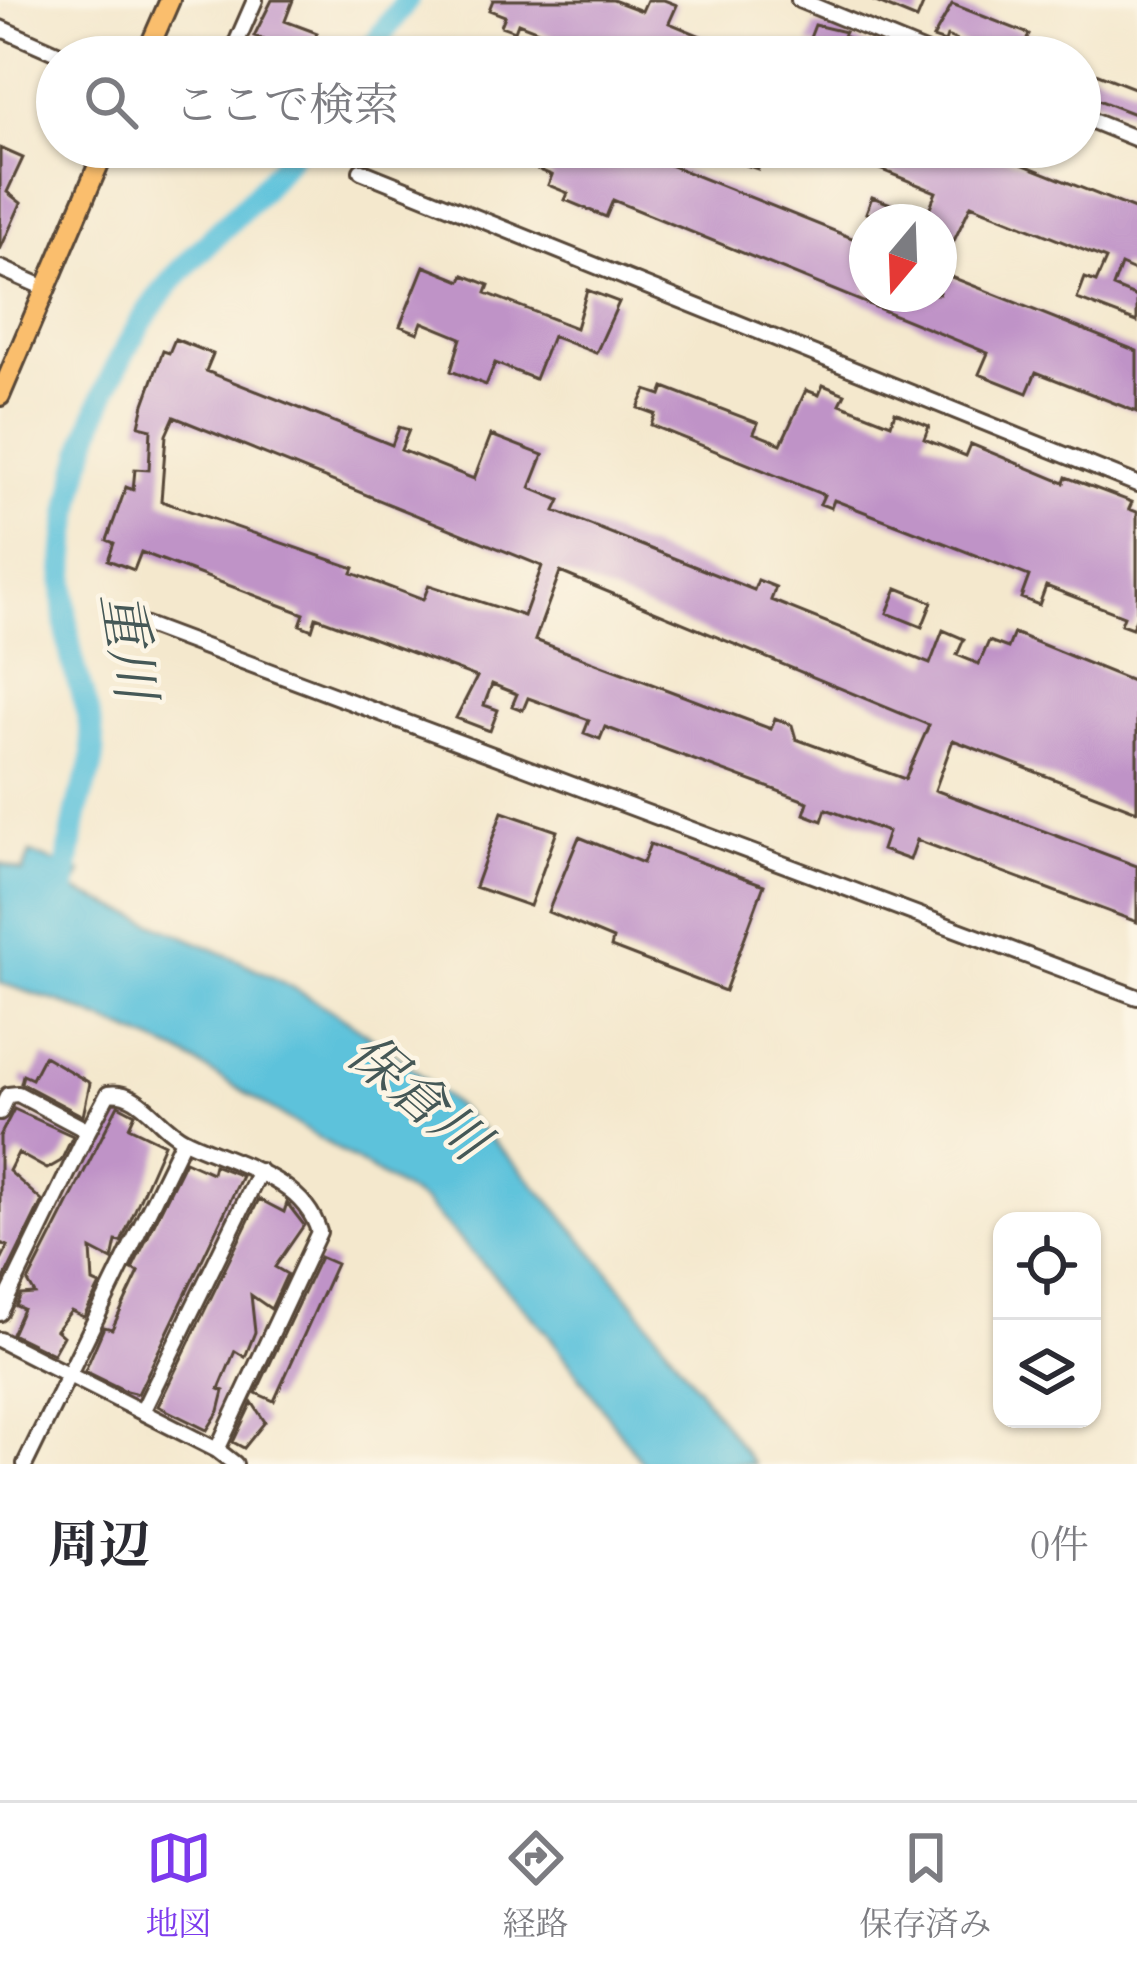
<!DOCTYPE html>
<html lang="ja">
<meta charset="utf-8">
<style>
:root{--surface:#fff;--page:#f7f7f7;--text:#2b2b33;--muted:#7c7c81;--line:#e1e1e2;--accent:#7c3aed}
body{margin:0;font-family:Cardo,"Noto Serif JP",serif;background:var(--page);color:var(--text)}
.controls{position:absolute;right:36px;bottom:36px;display:grid;overflow:hidden;border-radius:24px;box-shadow:0 3px 9px #0004}
.controls button{width:108px;height:108px;display:grid;place-items:center;padding:0;border:0;border-bottom:3px solid var(--line);background:var(--surface);color:var(--text);font:60px sans-serif}
.compass{position:absolute;left:849px;top:204px;width:108px;height:108px;border-radius:50%;background:var(--surface);box-shadow:0 3px 9px #0004;rotate:199deg}
.list{margin:0;padding:0;list-style:none}
h2{display:flex;justify-content:space-between;align-items:center;height:156px;margin:0;padding:0 48px;font-size:51px}
h2 small{font-size:39px;font-weight:400;color:var(--muted)}
.icon{flex:none;width:66px;height:66px;fill:none;stroke:currentColor;stroke-width:2;stroke-linecap:round;stroke-linejoin:round}
.map{position:relative;flex:none;width:1137px;height:1464px;overflow:hidden}
.search{position:absolute;background:var(--surface);box-shadow:0 3px 9px #0004;left:36px;right:36px;top:36px;height:132px;display:flex;align-items:center;gap:30px;box-sizing:border-box;padding:0 42px;border-radius:66px;color:var(--muted);font-size:45px}
.sheet{height:336px;background:var(--surface)}
nav{display:flex;justify-content:space-around;align-items:center;box-sizing:border-box;height:168px;border-top:3px solid var(--line);background:var(--surface);font-size:33px;color:var(--muted)}
nav a{display:grid;justify-items:center;gap:6px}
nav .on{color:var(--accent)}
.map>svg:first-child{display:block}
.water{fill:#5dc2db;stroke:#4c767c;stroke-width:3}
.lines{fill:none;stroke-linecap:round;stroke-linejoin:round}
.river{stroke:#5dc2db;stroke-width:24}
.building{fill:#bf93c7;fill-rule:evenodd}
.minor-casing{stroke:#574638;stroke-width:20}
.major-casing{stroke:#574638;stroke-width:24}
.minor{stroke:#fff;stroke-width:14}
.major{stroke:#fabe6d;stroke-width:18}
.labels{text-anchor:middle;dominant-baseline:central;stroke-width:9;stroke-linejoin:round;paint-order:stroke}
.water-label{font-size:54px;font-style:italic;fill:#455857;stroke:#fcf5e5}
</style>
<div class="map">
<svg width="1137" height="1464" viewBox="0 0 1137 1464">
<rect width="100%" height="100%" fill="#fcf5e5"/>
<filter id="ink" filterUnits="userSpaceOnUse"><feTurbulence type="fractalNoise" baseFrequency=".00833" numOctaves="2"/><feDisplacementMap in="SourceGraphic" scale="24" xChannelSelector="R" yChannelSelector="G"/><feConvolveMatrix kernelMatrix="1 2 1 2 8 2 1 2 1" color-interpolation-filters="sRGB"/></filter>
<filter id="wash" filterUnits="userSpaceOnUse"><feTurbulence type="fractalNoise" baseFrequency=".004" numOctaves="4" result="noise"/><feDisplacementMap in="SourceGraphic" scale="48" xChannelSelector="R" yChannelSelector="G"/><feGaussianBlur stdDeviation="2.7" result="paint"/><feColorMatrix in="noise" values="0 0 0 0 0 0 0 0 0 0 0 0 0 0 0 0 0 1.4 0 .05"/><feComposite in="paint" operator="in"/></filter>
<g filter="url(#wash)">
<rect width="100%" height="100%" fill="#f4e8cd"/>
<!-- water -->
<path class="water" d="M30,853l51,19 -7,18c95,41 193,76 280,135 163,110 285,282 399,439h-110l-96,-132 -123,-130 -246,-150 -115,-49 -63,-20v-120l23,9z"/>
<g class="lines">
<!-- river -->
<path class="river" d="M365,57l42,-57
M63,897c5,-30 8,-60 15,-90 3,-17 15,-34 15,-52 0,-36 -13,-63 -21,-97 -24,-109 11,-241 68,-334 41,-68 111,-112 156,-177"/>
</g>
<g id="blocks">
<!-- building -->
<path class="building" d="M272,0h21l-8,21 32,12 -9,24 -54,-21z
M493,0h120l29,11 5,-11h17l13,5 -8,18 83,34h-177l4,-10 -61,-24 -3,8 -14,-5 4,-10 -16,-6z
M871,0h54l-8,19z
M952,4l77,30 -6,14 22,9h-52l-46,-21 -2,6 -12,-4z
M815,25l30,7 -2,4 51,21 -80,-3 3,-8 -9,-3z
M1080,67l57,22v26l-57,-22z
M483,147h142l242,97v50h72v-22l198,79v61l-101,-40 -9,21 -48,-19 9,-21 -375,-153 -7,17 -41,-17 3,-7 -20,-8 4,-10z
M726,147h39l-7,22 -36,-12z
M826,147h153l158,63v62l-16,-7 -8,22 24,10v25l-60,-23 8,-21 11,4 10,-23 -135,-54 -32,67v-50h-15l12,-30z
M0,148l23,10 -16,34 14,11 -21,47z
M872,197l27,10 -5,15 -28,-9z
M424,266l37,15 3,-6 25,10 -3,8 90,35 11,-38 32,12 -23,51 -44,-17 -17,43 -40,-16 -9,22 -35,-14 10,-33 -39,-16 -4,11 -18,-7z
M175,339l38,15 -7,17 186,74 7,-18 10,3 -8,20 73,29 17,-44 52,20 -13,33 30,12 -5,11 199,79 4,-10 18,7 -5,13 159,64 13,-34 21,9 -7,16 22,9 10,-23 19,7 6,-15 123,50v128l-184,-71 -18,50 202,76v56l-220,-82 -7,20 -28,-10 6,-18 -62,-23 -4,12 -18,-7 4,-12 -203,-75 -5,12 -16,-6 5,-13 -61,-22 -5,12 -11,-4 5,-12 -25,-10 -8,21 14,5 -8,21 -34,-13 21,-41 -161,-60 -4,13 -12,-5 4,-11 -163,-62 -7,18 -26,-10 6,-17 -7,-3 19,-53 7,3 2,-21 14,1 2,-41 -12,-3 5,-22 19,-53 6,2zM174,417l368,149 -18,50 -95,-31 -6,15 -71,-27 2,-5 -193,-67 5,-66zM560,572l369,153 -24,54 -109,-40 -4,-14 -17,-7 -4,11 -236,-89z
M823,385l22,9 -5,10 51,20 4,-12 34,14 -5,13 42,17 5,-12 93,39 2,-6 66,25 -3,7 8,3v104l-5,12 -11,-4 3,-8 -78,-30 -7,19 -18,-7 8,-22 -195,-76 -3,8 -11,-4 4,-9 -173,-70 4,-11 -17,-6 8,-18 15,5 3,-8 94,36 -4,10 27,11 25,-54 13,5z
M897,588l35,14 -10,25 -35,-14z
M502,812l55,19 -27,75 -55,-19z
M579,837l64,26 7,-19 114,41 -39,106 -114,-44 2,-8 -65,-27z
M44,1056l46,27 -7,33 -62,-33 2,-8 9,4z
M118,1105l17,9 -6,13 35,17 -43,98 -5,-1 -4,19 -21,-11 2,33 7,3 -16,32 -13,-6 -15,19 7,6 -10,18 -41,-20 11,-25 -7,-3 5,-11 14,-1 -7,-12z
M14,1109l59,27 -12,25 -14,8 -29,-16 -9,18 33,30 -42,86v-25l8,-16 -8,-3v-107z
M185,1161l27,12 2,-8 28,11 -104,218 -12,-3 -41,-20 19,-44 8,2 27,-57 -7,-3z
M259,1199l25,13 3,-9 17,22 -29,42 12,7 -16,35 -20,-14 4,37 -10,25 -10,-6 -16,38 5,2 -5,20 -12,19 -49,-24z
M320,1257l16,7 -62,137 -18,-8z
M252,1402l13,20 -21,26 -11,-6z"/>
</g>
</g>
<g filter="url(#ink)">
<use href="#blocks" fill-opacity="0" stroke="#574638" stroke-width="3"/>
<g class="lines">
<defs>
<path id="minor" d="M799,0l138,57
M0,28l66,29
M231,55l24,-55
M1080,116l57,23
M361,171l776,313
M0,268l43,19
M125,617l1012,380
M0,1112l8,-17 10,-1 70,37 20,-37c33,-5 49,33 77,46 45,23 118,36 134,92l-102,218 -217,-110
M0,1313l88,-182
M142,1412l118,-241
M217,1450l18,14
M25,1464l158,-324"/>
<path id="major" d="M145,57l25,-57
M0,396l106,-249"/>
</defs>
<!-- minor casing -->
<use href="#minor" class="minor-casing"/>
<!-- major casing -->
<use href="#major" class="major-casing"/>
<!-- minor -->
<use href="#minor" class="minor"/>
<!-- major -->
<use href="#major" class="major"/>
</g>
</g>
<g class="labels">
<!-- water labels -->
<g class="water-label">
<text transform="translate(127 646) rotate(81)">重川</text>
<text transform="translate(417 1098) rotate(40)">保倉川</text>
</g>
</g>
</svg>
<div class="controls">
<button><svg class="icon" aria-label="locate" viewBox="0 0 24 24"><circle cx="12" cy="12" r="6"/><path d="M12 2v4M12 18v4M2 12h4M18 12h4"/></svg></button>
<button><svg class="icon" aria-label="layers" viewBox="0 0 24 24"><path d="M12 4l9 5-9 5-9-5zM3 14l9 5 9-5"/></svg></button>
</div>
<svg class="compass" viewBox="-18 -18 36 36"><path d="M0-13l5 13h-10z" fill="#e53935"/><path d="M0 13l5-13h-10z" fill="#7c7c81"/></svg>
<div class="search"><svg class="icon" aria-label="search" viewBox="0 0 24 24"><circle cx="10" cy="10" r="6"/><path d="M15 15l6 6"/></svg>ここで検索</div>
</div>
<section class="sheet">
<h2>周辺<small>0件</small></h2>
<ul class="list">
</ul>
</section>
<nav>
<a class="on"><svg class="icon" aria-label="map" viewBox="0 0 24 24"><path d="M3 6l6-2 6 2 6-2v14l-6 2-6-2-6 2zM9 4v14M15 6v14"/></svg>地図</a>
<a><svg class="icon" aria-label="directions" viewBox="0 0 24 24"><path d="M12 3l9 9-9 9-9-9zM9 14v-3h6M13 9l2 2-2 2"/></svg>経路</a>
<a><svg class="icon" aria-label="saved" viewBox="0 0 24 24"><path d="M7 4h10v16l-5-4-5 4z"/></svg>保存済み</a>
</nav>
